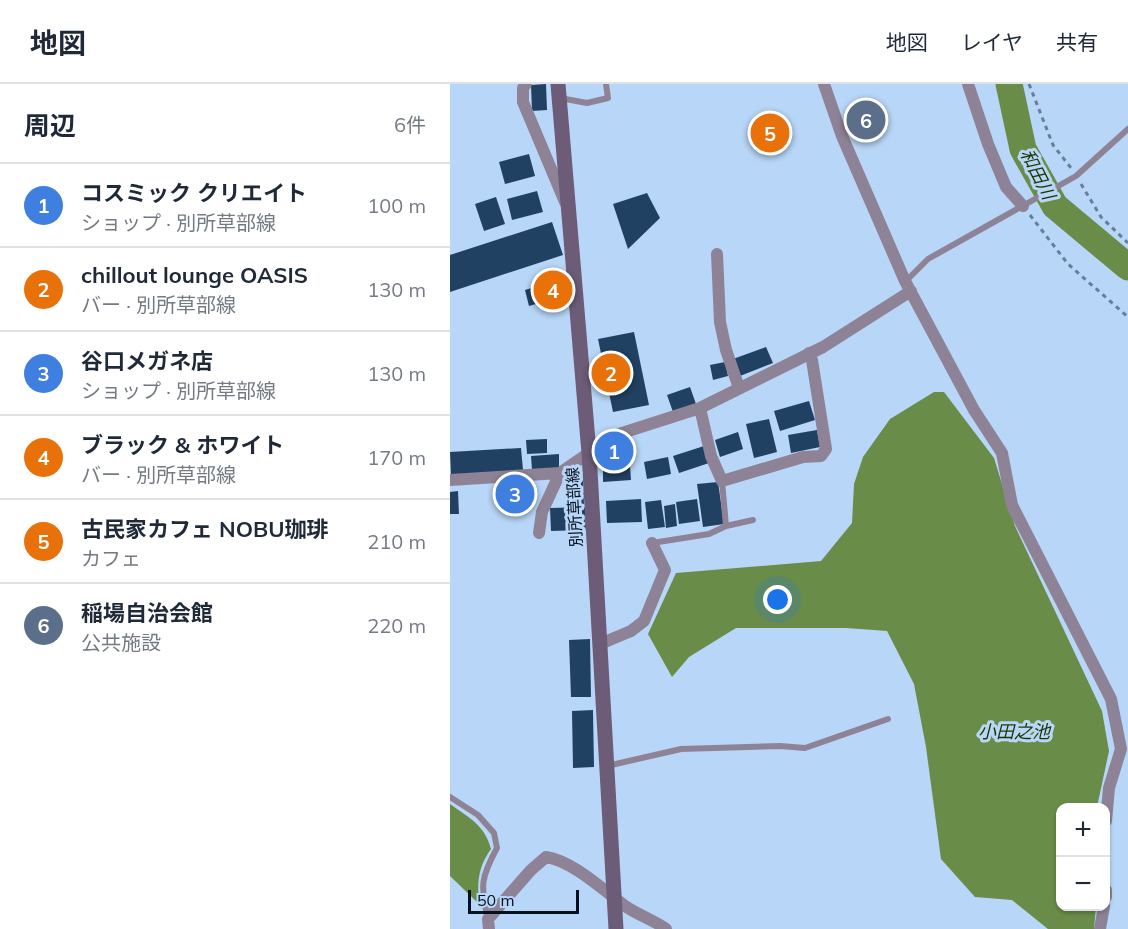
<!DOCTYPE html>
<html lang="ja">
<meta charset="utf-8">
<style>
:root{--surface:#fff;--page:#f2f2f3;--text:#1f2937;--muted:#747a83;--line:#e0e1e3;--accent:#966317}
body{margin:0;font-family:Mulish,"Noto Sans JP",sans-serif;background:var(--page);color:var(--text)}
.controls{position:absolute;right:18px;bottom:18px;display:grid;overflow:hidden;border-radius:12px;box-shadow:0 2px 4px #0004}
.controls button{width:54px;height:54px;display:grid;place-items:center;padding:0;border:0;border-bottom:2px solid var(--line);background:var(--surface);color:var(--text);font:30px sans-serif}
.scale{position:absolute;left:18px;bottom:15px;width:111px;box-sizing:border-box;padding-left:6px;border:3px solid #04101e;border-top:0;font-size:16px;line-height:21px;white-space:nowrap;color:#04101e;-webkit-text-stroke:4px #b8d6f7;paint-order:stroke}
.you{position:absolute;left:328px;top:516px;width:21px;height:21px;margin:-15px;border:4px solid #fff;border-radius:50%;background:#1a73e8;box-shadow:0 0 0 9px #1a73e833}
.badge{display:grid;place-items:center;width:39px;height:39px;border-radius:50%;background:var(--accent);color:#fff;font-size:20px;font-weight:700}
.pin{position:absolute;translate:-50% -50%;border:3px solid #fff;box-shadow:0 2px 6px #0006}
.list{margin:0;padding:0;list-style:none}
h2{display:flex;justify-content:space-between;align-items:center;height:78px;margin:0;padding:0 24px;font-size:26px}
h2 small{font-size:20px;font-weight:400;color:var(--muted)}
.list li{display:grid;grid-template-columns:39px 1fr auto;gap:18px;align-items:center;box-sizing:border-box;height:84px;padding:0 24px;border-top:2px solid var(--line)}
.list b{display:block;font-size:22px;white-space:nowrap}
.list p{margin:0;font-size:20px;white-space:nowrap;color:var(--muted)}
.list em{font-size:20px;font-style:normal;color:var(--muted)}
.map{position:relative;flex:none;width:678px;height:845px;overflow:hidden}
header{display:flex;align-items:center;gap:36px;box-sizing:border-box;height:84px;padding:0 30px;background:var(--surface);border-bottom:2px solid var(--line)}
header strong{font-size:28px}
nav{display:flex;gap:33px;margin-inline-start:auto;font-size:21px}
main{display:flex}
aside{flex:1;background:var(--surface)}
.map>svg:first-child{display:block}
.water{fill:#6a8c49}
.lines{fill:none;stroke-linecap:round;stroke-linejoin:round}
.river{stroke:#6a8c49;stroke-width:27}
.building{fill:#214163}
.path{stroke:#687e97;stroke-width:3;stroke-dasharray:4.5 4.5;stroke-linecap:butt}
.lane{stroke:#8e8396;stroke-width:6}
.street{stroke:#8e8396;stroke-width:12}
.secondary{stroke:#6d5c78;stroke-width:15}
.labels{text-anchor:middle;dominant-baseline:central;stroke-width:6;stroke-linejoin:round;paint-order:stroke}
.street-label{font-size:16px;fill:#04101e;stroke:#b8d6f7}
.water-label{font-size:18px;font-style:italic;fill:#1e3401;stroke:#b8d6f7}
</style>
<header>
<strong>地図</strong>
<nav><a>地図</a><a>レイヤ</a><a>共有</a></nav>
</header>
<main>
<aside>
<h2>周辺<small>6件</small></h2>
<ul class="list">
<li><span class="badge" style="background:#3f7fe0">1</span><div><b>コスミック クリエイト</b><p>ショップ · 別所草部線</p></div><em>100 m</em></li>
<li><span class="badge" style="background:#e8710a">2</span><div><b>chillout lounge OASIS</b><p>バー · 別所草部線</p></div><em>130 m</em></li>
<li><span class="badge" style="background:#3f7fe0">3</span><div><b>谷口メガネ店</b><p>ショップ · 別所草部線</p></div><em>130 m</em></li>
<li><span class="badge" style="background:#e8710a">4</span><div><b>ブラック &amp; ホワイト</b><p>バー · 別所草部線</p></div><em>170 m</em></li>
<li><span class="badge" style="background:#e8710a">5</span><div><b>古民家カフェ NOBU珈琲</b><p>カフェ</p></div><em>210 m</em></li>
<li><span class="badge" style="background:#5c6f8a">6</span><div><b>稲場自治会館</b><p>公共施設</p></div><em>220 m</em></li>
</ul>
</aside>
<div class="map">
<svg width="678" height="845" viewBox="0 0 678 845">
<rect width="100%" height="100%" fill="#b8d6f7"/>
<!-- water -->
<path class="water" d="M484,308h10l50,66 21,68 87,185 7,40 -12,56 -37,1v98l36,1 -2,22h-46l-36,-29 -37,-3 -34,-38 -15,-112 -12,-63 -27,-53 -41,-3h-110l-47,29 -17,20 -24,-43 28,-61 145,-12 31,-38 2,-39 9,-27 27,-38z
M0,720c19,14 35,21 41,45 -13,18 -14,33 -12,55l-29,-28z"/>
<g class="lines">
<!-- river -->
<path class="river" d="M559,0l14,65 32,57 73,61"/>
</g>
<!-- building -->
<path class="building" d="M96,0l1,26 -15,1 -1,-26z
M428,21l8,17 -32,14 -8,-17z
M79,70l6,22 -30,8 -6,-22z
M87,107l6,21 -31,8 -5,-21z
M197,109l13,25 -32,31 -15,-45z
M46,113l9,27 -21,7 -9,-27z
M102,138l11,33 -113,37v-37z
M111,195l5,16 -37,11 -4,-16z
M184,248l15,73 -36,7 -15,-73z
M316,263l7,16 -33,13 -7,-17z
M275,278l3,14 -15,4 -3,-15z
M240,303l6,17 -23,8 -6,-17z
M359,317l6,19 -35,11 -6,-20z
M319,335l8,33 -23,6 -8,-34z
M367,346l3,17 -29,6 -3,-18z
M288,348l5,17 -23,8 -5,-17z
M97,355v14l-20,1 -1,-14z
M254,362l5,17 -30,10 -6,-17z
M71,364l2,22 -72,5 -1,-23z
M109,370v15l-27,1 -1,-14z
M218,373l3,17 -24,5 -3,-17z
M180,382l1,14 -28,2v-15z
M133,396l1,24 -14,1 -2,-24z
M268,398l6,42 -21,3 -6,-43z
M8,407l1,23h-9v-22z
M191,415l1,23 -35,1 -1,-22z
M247,415l3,22 -21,3 -3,-22z
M211,416l4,27 -17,2 -3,-27z
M225,420l2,22 -11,2 -2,-22z
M135,423l1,23 -35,1 -1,-23z
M140,555l1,58h-20l-2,-57z
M143,626l1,57 -21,1 -1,-57z"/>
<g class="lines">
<!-- path -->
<path class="path" d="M579,0l24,61 18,23
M631,100l20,33 27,26
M580,131l38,49 60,53"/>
<!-- lane -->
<path class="lane" d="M110,14l27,5 21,-5 -2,-14
M456,197l22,-22 148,-83 52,-47
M272,397l4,45
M202,459l57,-9 17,-8 27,-6
M157,682l74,-17 99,-3 25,2 83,-29
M0,713l28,18 16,18 3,15c-16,29 -17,38 -9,71"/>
<!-- street -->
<path class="street" d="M76,0l-3,4v14l42,100
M374,0l18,52 63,145 69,129 28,43 10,52 99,194 10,50 -12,39 -3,33
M518,0l20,60 18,43 17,19
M267,170l3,68 6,28 13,38
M250,324l11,48 11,25 81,-24 18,-1 5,-7 -14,-89 -3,-7
M0,396l110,-7
M89,449l3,-21 18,-39 29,-20 33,-20 78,-25 123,-61 88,-56
M150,560l31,-13 13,-10 21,-51 -13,-27
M656,806v7
M39,845l-1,-10 43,-49 15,-13c27,4 57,33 79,49 13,9 29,14 41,23
M650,845l4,-23"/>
<!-- secondary -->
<path class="secondary" d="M108,0l31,369 27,476"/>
</g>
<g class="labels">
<!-- street labels -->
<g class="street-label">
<text transform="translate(124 423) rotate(-93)">別所草部線</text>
</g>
<!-- water labels -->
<g class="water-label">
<text transform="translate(588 90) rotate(63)">和田川</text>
<text x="564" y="647">小田之池</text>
</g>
</g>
</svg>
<div class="controls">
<button>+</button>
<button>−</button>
</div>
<div class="scale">50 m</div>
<div class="you"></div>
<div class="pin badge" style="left:164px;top:367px;background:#3f7fe0">1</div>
<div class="pin badge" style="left:161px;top:289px;background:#e8710a">2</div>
<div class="pin badge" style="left:65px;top:410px;background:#3f7fe0">3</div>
<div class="pin badge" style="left:103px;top:206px;background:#e8710a">4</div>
<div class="pin badge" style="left:320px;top:49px;background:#e8710a">5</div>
<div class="pin badge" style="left:416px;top:36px;background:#5c6f8a">6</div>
</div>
</main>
